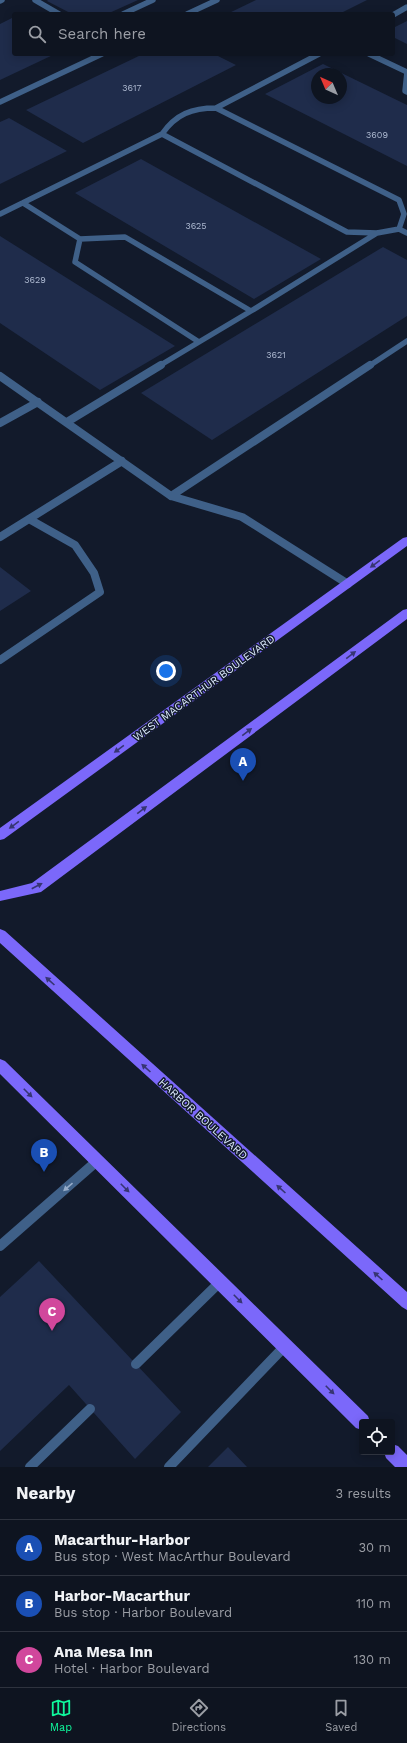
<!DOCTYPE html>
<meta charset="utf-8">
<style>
:root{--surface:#0e1420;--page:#171d29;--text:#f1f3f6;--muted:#9b9ea5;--line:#2e333e;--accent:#0ff89c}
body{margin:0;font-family:"Work Sans",sans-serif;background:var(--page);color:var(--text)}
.controls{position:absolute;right:12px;bottom:12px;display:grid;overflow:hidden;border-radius:4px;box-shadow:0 2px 10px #0003}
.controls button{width:36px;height:36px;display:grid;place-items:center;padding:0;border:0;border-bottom:1px solid var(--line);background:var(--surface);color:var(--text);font:20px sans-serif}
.compass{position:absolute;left:311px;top:68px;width:36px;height:36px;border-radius:50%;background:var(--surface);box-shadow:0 2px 10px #0003;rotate:316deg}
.you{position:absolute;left:166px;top:671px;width:14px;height:14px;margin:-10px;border:3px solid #fff;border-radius:50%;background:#1a73e8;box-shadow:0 0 0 6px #1a73e833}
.badge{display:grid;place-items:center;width:26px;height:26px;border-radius:50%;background:var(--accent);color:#fff;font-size:13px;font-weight:700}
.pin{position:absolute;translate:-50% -33px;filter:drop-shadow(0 1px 2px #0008)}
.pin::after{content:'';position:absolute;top:21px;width:14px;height:12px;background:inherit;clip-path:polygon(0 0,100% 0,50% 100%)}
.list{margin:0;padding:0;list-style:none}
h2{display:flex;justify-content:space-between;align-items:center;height:52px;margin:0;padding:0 16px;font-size:17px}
h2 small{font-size:13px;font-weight:400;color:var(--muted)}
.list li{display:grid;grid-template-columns:26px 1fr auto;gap:12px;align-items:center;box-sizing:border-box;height:56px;padding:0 16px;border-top:1px solid var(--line)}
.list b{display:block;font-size:15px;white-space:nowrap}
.list p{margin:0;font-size:13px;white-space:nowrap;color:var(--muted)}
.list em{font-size:13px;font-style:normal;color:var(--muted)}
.icon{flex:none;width:22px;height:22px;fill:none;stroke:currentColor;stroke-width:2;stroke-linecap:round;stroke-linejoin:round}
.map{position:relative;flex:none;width:407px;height:1467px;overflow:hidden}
.search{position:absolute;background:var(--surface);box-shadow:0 2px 10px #0003;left:12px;right:12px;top:12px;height:44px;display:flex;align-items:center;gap:10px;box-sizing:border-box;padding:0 14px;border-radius:4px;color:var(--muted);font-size:15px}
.sheet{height:220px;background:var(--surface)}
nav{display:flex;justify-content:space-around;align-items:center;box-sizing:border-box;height:56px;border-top:1px solid var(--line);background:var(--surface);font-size:11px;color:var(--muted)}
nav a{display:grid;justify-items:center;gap:2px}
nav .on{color:var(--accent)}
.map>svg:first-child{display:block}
.building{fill:#1f2c4b;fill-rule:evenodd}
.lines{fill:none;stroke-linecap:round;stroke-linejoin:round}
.lane-far2{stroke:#3f6088;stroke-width:5.5}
.lane-far1{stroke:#3f6088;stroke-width:8}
.lane{stroke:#3f6088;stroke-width:10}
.primary{fill:#7b68fa;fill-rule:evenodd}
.oneway{fill:#373573}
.oneway2{fill:#96acc9}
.labels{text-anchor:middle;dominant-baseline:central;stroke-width:3;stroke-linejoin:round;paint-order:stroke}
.number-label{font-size:9px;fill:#aebad1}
.street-label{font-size:11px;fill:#ddeafe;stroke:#121a2b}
</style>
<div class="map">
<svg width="407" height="1467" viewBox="0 0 407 1467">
<rect width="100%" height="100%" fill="#121a2b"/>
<!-- building -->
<path class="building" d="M48,0h90l-31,14h-35l-25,-13z
M256,0h111l-28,14h-112z
M14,17v37h41l-55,26v-56z
M407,21v23l-14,-7v-9z
M143,54h71l22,11 -153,78 -57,-33z
M323,64l84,41v61l-142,-72zM317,74h24v24h-24z
M9,118l58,33 -67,33v-62z
M141,159l180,100 -67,40 -179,-106z
M0,236l175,110 -75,44 -100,-67z
M383,247l24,13v56l-195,124 -71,-47z
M0,567l31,24 -31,20z
M39,1261l142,151 -46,47 -66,-74 -69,66v-154z
M228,1447l19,20h-39z"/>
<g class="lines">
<!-- lane-far2 -->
<path class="lane-far2" d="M35,0l24,14
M0,1l2,-1
M123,14l30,-14
M187,14l30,-14
M393,15l14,-8
M369,54l38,18 -2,19 2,1
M0,102l102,-48
M216,108l103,-54
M216,108l183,92 5,14 -5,15 -22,4 -30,-1 -185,-98c14,-20 30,-26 54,-26z
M23,203l57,36 -5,23 124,80 -40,24
M0,214l162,-80
M399,229l8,4
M80,239l45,-2 126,74 126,-78
M199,342l52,-31
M369,366l38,-25"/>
<!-- lane-far1 -->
<path class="lane-far1" d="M0,376l171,120 71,21 106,67
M67,422l94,-57
M0,423l38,-21
M171,496l199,-131
M0,537l122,-76
M0,660l100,-68 -6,-19 -19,-28 -46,-26"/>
<!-- lane -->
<path class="lane" d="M0,1246l97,-85
M136,1364l84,-82
M30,1467l60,-58
M169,1467l116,-121"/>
<!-- primary -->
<path class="primary" d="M407,537v9l-403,293 -4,1v-12l403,-290z
M407,609v10l-366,273 -41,9v-10l32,-8 371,-273z
M0,929l5,2 402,361v18l-5,-3 -402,-364z
M0,1059l5,2 363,355 2,6h-8v8l-6,-2 -356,-354z
M392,1444l6,2 9,9v12h-12l-9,-9 -2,-6h8z"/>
</g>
<!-- one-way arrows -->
<defs><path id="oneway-solid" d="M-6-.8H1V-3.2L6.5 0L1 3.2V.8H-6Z"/></defs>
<g class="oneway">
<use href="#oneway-solid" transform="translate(375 564) rotate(144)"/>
<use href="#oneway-solid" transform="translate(351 655) rotate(-37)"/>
<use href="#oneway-solid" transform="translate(247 732) rotate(-37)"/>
<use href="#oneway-solid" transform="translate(119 749) rotate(144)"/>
<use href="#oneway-solid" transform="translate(142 810) rotate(-37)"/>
<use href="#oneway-solid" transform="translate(14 825) rotate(144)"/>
<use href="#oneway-solid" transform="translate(37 886) rotate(-28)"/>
<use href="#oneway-solid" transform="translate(50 981) rotate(-138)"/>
<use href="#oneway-solid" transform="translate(146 1068) rotate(-138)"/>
<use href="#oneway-solid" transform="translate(28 1093) rotate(45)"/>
<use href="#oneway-solid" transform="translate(125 1188) rotate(45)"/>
<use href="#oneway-solid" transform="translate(281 1189) rotate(-138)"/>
<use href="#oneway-solid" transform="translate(378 1276) rotate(-138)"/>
<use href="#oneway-solid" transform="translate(238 1299) rotate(45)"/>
<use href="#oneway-solid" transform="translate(330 1390) rotate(45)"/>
</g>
<use class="oneway2" href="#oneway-solid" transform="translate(68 1187) rotate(139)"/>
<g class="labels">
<!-- number labels -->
<g class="number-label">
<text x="132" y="88">3617</text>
<text x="377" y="135">3609</text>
<text x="196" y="226">3625</text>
<text x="35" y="280">3629</text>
<text x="276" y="355">3621</text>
</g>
<!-- street labels -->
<g class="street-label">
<text transform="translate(204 688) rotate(-36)">WEST MACARTHUR BOULEVARD</text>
<text transform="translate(203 1119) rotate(42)">HARBOR BOULEVARD</text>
</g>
</g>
</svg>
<div class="controls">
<button><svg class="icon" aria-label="locate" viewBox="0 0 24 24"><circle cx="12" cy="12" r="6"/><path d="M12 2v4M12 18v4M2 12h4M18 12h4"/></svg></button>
</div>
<svg class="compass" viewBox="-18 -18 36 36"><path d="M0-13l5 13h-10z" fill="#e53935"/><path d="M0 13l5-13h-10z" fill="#9b9ea5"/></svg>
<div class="you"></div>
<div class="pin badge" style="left:243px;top:781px;background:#1a4fb4">A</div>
<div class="pin badge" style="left:44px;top:1172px;background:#1a4fb4">B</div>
<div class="pin badge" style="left:52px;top:1331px;background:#d1479c">C</div>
<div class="search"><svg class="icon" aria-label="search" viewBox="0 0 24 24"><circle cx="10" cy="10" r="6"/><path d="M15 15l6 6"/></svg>Search here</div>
</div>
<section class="sheet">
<h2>Nearby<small>3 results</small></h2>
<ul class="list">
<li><span class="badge" style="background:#1a4fb4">A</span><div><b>Macarthur-Harbor</b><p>Bus stop · West MacArthur Boulevard</p></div><em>30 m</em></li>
<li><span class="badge" style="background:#1a4fb4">B</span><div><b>Harbor-Macarthur</b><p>Bus stop · Harbor Boulevard</p></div><em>110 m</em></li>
<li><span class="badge" style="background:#d1479c">C</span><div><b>Ana Mesa Inn</b><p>Hotel · Harbor Boulevard</p></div><em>130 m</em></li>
</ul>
</section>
<nav>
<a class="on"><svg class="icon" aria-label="map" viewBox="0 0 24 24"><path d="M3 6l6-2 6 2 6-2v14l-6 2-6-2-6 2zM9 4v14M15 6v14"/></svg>Map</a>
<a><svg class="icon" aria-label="directions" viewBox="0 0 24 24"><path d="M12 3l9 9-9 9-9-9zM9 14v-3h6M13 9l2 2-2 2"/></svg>Directions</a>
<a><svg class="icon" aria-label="saved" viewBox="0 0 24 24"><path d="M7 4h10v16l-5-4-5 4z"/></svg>Saved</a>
</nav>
